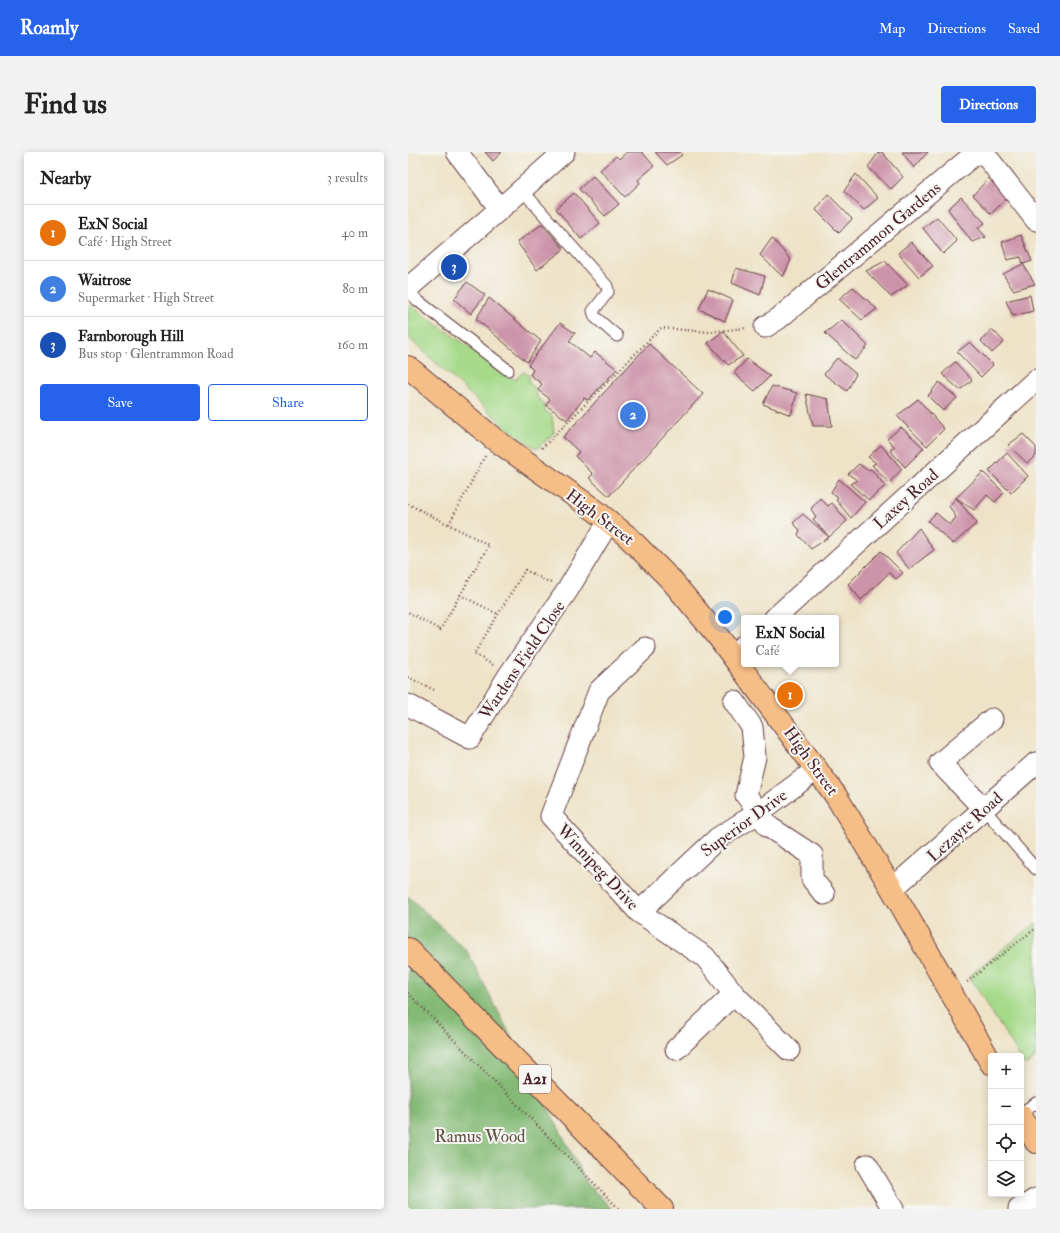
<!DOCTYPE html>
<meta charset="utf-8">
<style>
:root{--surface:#fff;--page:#f2f2f2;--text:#222;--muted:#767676;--line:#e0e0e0;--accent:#2563eb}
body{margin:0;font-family:"IM FELL Double Pica",serif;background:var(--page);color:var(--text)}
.controls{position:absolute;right:12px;bottom:12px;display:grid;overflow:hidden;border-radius:4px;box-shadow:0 2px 10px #0003}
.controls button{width:36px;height:36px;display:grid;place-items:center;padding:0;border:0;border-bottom:1px solid var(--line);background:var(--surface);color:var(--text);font:20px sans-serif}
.you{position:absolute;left:317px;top:465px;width:14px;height:14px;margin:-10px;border:3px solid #fff;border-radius:50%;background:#1a73e8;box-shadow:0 0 0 6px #1a73e833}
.badge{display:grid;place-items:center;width:26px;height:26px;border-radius:50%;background:var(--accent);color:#fff;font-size:13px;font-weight:700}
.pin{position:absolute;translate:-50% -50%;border:2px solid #fff;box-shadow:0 1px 4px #0006}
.popup{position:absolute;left:333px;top:463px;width:98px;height:52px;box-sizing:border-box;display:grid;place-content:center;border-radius:4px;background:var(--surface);filter:drop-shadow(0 1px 3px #0005);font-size:13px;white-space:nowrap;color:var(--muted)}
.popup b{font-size:15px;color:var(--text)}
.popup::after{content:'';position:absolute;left:50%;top:100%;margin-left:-8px;border:8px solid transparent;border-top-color:var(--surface)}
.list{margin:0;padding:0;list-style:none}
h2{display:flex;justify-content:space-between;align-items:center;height:52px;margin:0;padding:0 16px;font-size:17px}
h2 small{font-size:13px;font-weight:400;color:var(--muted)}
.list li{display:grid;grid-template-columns:26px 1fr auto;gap:12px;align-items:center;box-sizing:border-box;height:56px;padding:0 16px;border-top:1px solid var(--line)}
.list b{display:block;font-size:15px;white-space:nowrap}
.list p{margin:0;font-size:13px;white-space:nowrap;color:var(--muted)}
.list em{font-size:13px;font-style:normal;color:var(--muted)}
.actions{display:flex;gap:8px;padding:12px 16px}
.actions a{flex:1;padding:9px 0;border:1px solid var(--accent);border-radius:4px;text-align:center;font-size:14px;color:var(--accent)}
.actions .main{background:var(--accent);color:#fff}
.icon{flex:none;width:22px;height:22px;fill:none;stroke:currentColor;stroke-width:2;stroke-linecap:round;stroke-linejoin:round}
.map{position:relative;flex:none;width:628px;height:1057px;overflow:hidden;border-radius:4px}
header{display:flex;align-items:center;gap:24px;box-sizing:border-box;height:56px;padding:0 20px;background:var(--accent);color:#fff}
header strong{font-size:19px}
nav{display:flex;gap:22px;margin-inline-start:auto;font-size:14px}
.intro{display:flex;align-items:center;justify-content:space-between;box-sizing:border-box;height:96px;padding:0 24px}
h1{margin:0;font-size:28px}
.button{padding:10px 18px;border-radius:4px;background:var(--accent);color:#fff;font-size:14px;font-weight:700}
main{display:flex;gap:24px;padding:0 24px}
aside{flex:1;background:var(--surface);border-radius:4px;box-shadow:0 2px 10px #0003}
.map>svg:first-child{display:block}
.green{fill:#a6da8a;stroke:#787c5a}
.forest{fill:#84ba76;stroke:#676c50}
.building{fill:#cc93a9}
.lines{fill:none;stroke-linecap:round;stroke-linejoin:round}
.service-casing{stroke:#633c42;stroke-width:13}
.minor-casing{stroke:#633c42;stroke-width:23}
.primary-casing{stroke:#633c42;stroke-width:24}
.trunk-casing{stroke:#633c42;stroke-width:24}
.path{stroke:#633c42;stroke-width:2.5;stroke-dasharray:1 3;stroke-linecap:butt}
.service{stroke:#fff;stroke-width:11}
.minor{stroke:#fff;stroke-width:21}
.primary{stroke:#f6be87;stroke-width:22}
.trunk{stroke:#f6be87;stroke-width:22}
.labels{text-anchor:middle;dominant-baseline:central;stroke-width:4;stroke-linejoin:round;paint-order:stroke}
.shield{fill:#f6f6f2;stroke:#7e6067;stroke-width:1}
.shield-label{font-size:16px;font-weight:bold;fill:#4a1f2b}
.street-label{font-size:17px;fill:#4a1f2b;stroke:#f6f6f2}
.park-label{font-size:17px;fill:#614e43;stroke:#f6f6f2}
</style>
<header>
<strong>Roamly</strong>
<nav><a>Map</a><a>Directions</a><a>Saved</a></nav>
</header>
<div class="intro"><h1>Find us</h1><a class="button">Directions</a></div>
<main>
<aside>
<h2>Nearby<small>3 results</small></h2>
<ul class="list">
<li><span class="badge" style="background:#e8710a">1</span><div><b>ExN Social</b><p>Café · High Street</p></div><em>40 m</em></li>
<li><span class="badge" style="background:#3f7fe0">2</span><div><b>Waitrose</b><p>Supermarket · High Street</p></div><em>80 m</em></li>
<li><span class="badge" style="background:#1a4fb4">3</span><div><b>Farnborough Hill</b><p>Bus stop · Glentrammon Road</p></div><em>160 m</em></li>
</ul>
<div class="actions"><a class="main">Save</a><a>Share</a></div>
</aside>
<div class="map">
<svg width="628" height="1057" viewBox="0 0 628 1057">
<rect width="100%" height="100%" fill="#f6f6f2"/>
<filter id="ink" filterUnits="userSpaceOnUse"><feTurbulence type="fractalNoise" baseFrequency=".025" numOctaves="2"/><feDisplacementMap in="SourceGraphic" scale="8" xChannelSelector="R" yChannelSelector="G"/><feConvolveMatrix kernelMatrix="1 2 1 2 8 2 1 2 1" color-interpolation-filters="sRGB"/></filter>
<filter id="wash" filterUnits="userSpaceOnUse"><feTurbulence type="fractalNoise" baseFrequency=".012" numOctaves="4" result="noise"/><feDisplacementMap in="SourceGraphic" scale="16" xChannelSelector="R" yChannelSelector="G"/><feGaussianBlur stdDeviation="0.9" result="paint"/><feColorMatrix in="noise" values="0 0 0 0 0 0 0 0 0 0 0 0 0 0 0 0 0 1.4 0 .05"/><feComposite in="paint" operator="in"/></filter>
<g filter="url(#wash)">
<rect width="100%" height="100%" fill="#eee3c7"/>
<!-- green -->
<path class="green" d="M2,153l105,75 8,-8 6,3v8l6,5 2,9 7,6 1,8 7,5 2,17 -17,16 -28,-19 -101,-93v-30z
M628,771v135l-11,7 -56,-89z"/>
<!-- forest -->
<path class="forest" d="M0,744l59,55 121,234 25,24h-205z"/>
<g id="blocks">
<!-- building -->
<path class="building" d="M77,0h17l-9,9z
M219,0h15l12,14 -16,14 2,3 -15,14 -25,-27 16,-14 3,3z
M247,0h25l2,3 -15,10z
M471,0h3l21,25 -12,12 -23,-22z
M494,0h26l-14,16z
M448,22l22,24 -14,12 -20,-19z
M185,24l26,28 -14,12 -26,-27z
M581,26l18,20 -16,16 -18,-19z
M166,41l26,30 -19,16 -25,-30z
M420,42l24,25 -13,14 -23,-23z
M553,45l24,26 -7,5 8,9 -14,5 -24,-33z
M529,65l20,24 -14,13 -20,-26z
M134,72l22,25 -27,21 -20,-28z
M613,83l11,26 -9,3 -2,-7 -14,3 -5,-18z
M364,86l19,22 -8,17 -23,-22z
M503,90l22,24 -14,11 -21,-24z
M477,109l23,24 -17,12 -25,-26z
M615,112l12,20 -22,6 -10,-16z
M328,116l29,8 -5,19 -28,-12z
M59,130l18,13 -14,19 -17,-15z
M445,135l24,22 -15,11 -23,-21z
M300,137l25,11 -8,21 -26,-12z
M622,143l3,16 -20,5 -7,-15z
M81,146l52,43 -14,21 -51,-43z
M434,168l26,26 -13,14 -30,-27z
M152,171l15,10 -6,8 21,17 5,-6 22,17 -29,31 -4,-2 -17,22 -21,-15 4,-6 -12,-9 4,-6 -12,-9 3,-5 -5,-5z
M584,177l12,13 -12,11 -11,-12z
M315,179l20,25 -15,9 -20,-22z
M562,190l23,23 -12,12 -24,-25z
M241,192l54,50 -94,102 -20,-18 4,-4 -18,-18 4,-4 -16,-15z
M429,206l19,16 -9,17 -23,-17z
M339,207l23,17 -15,15 -21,-18z
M547,210l17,18 -12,10 -18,-16z
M531,230l18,16 -14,13 -15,-15z
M364,234l25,7 -6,22 -28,-11z
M398,242l22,5 4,27h-19z
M510,247l26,30 -17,17 -30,-30z
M493,275l23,21 -19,19 -15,-17 5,-3 -8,-8z
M615,282l13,13v9l-9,7 -19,-18z
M473,293l21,24 -13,14 -17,-18 4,-2 -8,-6z
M599,301l21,23 -17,17 -22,-22z
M451,312l8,6 4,-1 14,17 -16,14 -19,-16 7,-4 -9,-6z
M575,320l21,21 -9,9 -8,-7 -13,15 -18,-12 21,25 -24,21 -25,-23 8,-8 14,12 6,-8 -7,-11 7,-8z
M431,327l26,23 -14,16 -15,-18 2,-3 -7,-5z
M412,346l8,8 4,-3 15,18 -18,16 -18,12 -13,-14 2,-5 -7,-7 10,-9 26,23 -16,-18 3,-2 -5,-8z
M511,376l15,22 -25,19 -13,-16z
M473,399l22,22 -7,6 -7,-6 -28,27 -13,-16z"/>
</g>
</g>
<g filter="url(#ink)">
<use href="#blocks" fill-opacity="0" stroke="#633c42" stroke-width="1"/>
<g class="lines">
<defs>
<path id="service" d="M114,38l85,96 1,6 -15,19 2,6 22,19
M0,138l9,10 91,70
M576,657l52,60
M613,961l15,-10"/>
<path id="minor" d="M49,0l43,57
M575,0l53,68
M0,136l92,-79 64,-57
M357,175l13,-8 199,-167
M367,466l261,-238
M237,496l-46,43 -48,125 88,96 66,45 29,37 55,56
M325,503l11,-9
M326,549l18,26 3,30 -9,38 23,32 43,28v24l12,15
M0,553l62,33 39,-63 58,-84 42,-70
M576,657l-44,-46 52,-44
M484,737l144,-126
M231,760l79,-74 40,-25 59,-44
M268,897l58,-55
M459,1013l26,44
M611,1057l17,-10"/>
<path id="primary" d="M0,215l86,72 102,72 31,25 44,44 46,55 119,161 56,93 99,174
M613,964l15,26"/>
<path id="trunk" d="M0,797l254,260"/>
</defs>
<!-- service casing -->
<use href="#service" class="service-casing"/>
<!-- minor casing -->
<use href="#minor" class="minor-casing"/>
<!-- primary casing -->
<use href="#primary" class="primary-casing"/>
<!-- trunk casing -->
<use href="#trunk" class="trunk-casing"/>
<!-- path -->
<path class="path" d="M134,296l119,-120 48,4 37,-4
M0,352l81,41 -49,85 -32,-18
M41,372l36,-68
M52,443l38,19
M85,513l-19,-11 51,-84 26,13
M0,525l26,13
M559,830l69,-54
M0,841l211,216"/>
<!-- service -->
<use href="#service" class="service"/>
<!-- minor -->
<use href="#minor" class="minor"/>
<!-- primary -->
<use href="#primary" class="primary"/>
<!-- trunk -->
<use href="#trunk" class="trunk"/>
</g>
</g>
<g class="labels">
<!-- shield labels -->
<rect class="shield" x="111" y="913" width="32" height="28" rx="3"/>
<g class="shield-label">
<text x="127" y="927">A21</text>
</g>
<!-- street labels -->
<g class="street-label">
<text transform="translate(470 84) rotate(-40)">Glentrammon Gardens</text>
<text transform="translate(498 347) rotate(-42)">Laxey Road</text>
<text transform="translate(192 365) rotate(37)">High Street</text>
<text transform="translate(114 508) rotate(-56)">Wardens Field Close</text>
<text transform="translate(403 609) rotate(54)">High Street</text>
<text transform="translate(336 671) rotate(-36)">Superior Drive</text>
<text transform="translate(557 675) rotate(-42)">Lezayre Road</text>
<text transform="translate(190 715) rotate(47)">Winnipeg Drive</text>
</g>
<!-- park labels -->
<g class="park-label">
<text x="72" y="984">Ramus Wood</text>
</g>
</g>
</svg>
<div class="controls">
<button>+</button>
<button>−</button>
<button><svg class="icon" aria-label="locate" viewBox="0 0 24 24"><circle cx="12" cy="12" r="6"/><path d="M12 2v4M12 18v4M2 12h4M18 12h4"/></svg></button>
<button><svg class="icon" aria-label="layers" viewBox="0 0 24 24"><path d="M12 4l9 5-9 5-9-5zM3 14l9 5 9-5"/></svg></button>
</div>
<div class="you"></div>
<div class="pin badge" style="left:382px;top:543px;background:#e8710a">1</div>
<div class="popup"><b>ExN Social</b>Café</div>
<div class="pin badge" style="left:225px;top:263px;background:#3f7fe0">2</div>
<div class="pin badge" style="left:46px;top:115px;background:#1a4fb4">3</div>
</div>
</main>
